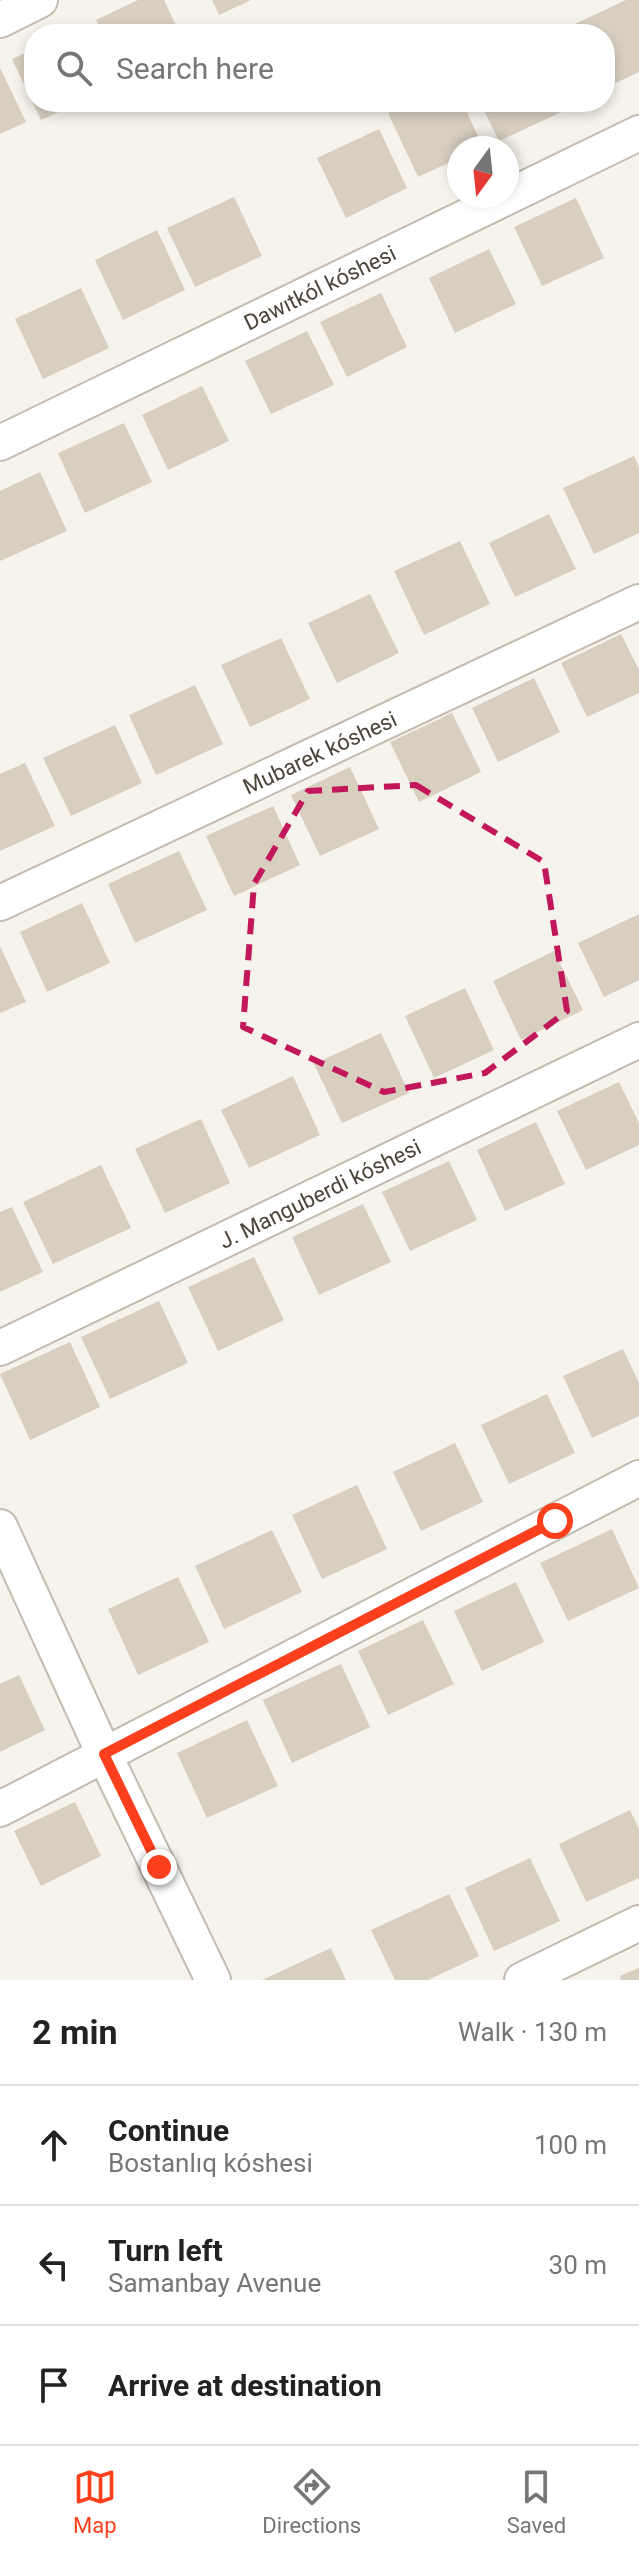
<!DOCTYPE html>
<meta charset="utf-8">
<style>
:root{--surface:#fff;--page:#f6f6f6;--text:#222;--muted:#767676;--line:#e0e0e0;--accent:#fc3f1d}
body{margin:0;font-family:Roboto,sans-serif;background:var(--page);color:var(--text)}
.compass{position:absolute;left:447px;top:136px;width:72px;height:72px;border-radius:50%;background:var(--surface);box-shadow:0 4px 12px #0003;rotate:195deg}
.stop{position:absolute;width:24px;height:24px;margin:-18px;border:6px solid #fc3f1d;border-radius:50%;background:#fff}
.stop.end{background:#fc3f1d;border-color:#fff;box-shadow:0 2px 8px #0008}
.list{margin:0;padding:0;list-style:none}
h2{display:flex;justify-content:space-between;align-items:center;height:104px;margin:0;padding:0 32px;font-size:34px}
h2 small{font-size:26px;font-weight:400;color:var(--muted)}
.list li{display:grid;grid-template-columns:52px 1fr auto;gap:24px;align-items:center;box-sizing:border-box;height:120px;padding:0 32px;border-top:2px solid var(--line)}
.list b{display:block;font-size:30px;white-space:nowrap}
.list p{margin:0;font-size:26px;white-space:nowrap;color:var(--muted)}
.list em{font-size:26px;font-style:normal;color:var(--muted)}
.icon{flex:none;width:44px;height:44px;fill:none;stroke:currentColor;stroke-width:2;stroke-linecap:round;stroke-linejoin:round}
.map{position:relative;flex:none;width:639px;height:1980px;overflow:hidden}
.search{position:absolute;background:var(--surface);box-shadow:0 4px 12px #0003;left:24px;right:24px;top:24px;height:88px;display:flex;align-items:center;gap:20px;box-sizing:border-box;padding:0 28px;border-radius:32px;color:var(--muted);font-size:30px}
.sheet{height:464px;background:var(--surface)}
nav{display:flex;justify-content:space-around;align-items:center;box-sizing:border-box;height:112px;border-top:2px solid var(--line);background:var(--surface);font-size:22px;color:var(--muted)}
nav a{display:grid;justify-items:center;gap:4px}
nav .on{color:var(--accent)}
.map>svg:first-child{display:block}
.building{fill:#d8cfc1}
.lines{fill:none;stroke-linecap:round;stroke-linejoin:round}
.street-casing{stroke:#c2bbae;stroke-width:38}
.street{stroke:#fff;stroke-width:34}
.route{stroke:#fc3f1d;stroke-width:10}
.marked{fill:none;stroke:#c2185b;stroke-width:6;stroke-dasharray:16 10;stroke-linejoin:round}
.labels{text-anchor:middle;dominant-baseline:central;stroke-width:6;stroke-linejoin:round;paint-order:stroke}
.street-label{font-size:22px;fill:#4b4439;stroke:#fff}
</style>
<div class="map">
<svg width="639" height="1980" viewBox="0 0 639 1980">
<rect width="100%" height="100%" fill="#f6f3ec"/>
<!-- building -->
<path class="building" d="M138,0h26l16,34h-77l-7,-14z
M212,0h39l-32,15z
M626,0h13v72l-34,16v-54h-25l-5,-10z
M34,49v53h46l-39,18 -29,-61z
M0,68l26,54 -26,12z
M412,102h50l21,45 -24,1v10l-41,19 -30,-64z
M480,102h95l2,3 -78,36z
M379,129l28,59 -61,30 -29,-60z
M234,197l28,59 -67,31 -28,-59z
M576,198l28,60 -62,28 -28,-59z
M157,230l28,60 -62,30 -28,-60z
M489,249l27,55 -61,29 -26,-55z
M81,288l28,60 -66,31 -28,-60z
M381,293l26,54 -60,30 -27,-55z
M307,331l27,54 -63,29 -26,-53z
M202,386l27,55 -61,29 -26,-55z
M124,423l28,59 -67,31 -27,-60z
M634,456l5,11v66l-45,21 -31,-66z
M40,472l27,59 -67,30v-70z
M549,514l27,55 -61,28 -26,-54z
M460,541l30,63 -66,31 -30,-64z
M370,594l29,59 -62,30 -29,-60z
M621,634l18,36v23l-52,24 -26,-54z
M281,638l29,61 -60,28 -29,-62z
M534,678l26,54 -62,30 -26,-54z
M195,685l28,59 -67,31 -27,-60z
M452,713l29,59 -62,30 -29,-60z
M115,725l27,58 -71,33 -28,-58z
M25,763l30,63 -55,25v-77z
M350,767l29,62 -59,27 -29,-61z
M273,806l27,59 -66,31 -28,-60z
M179,851l28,59 -72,33 -27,-59z
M82,903l28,60 -63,29 -27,-60z
M639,914v66l-35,17 -26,-54z
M0,946l26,56 -26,11z
M554,951l29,59 -62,30 -28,-59z
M465,988l29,62 -60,28 -29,-62z
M381,1033l28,60 -67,30 -28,-59z
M293,1076l27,59 -71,33 -28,-58z
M619,1082l20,41v22l-53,25 -29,-59z
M201,1119l29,64 -65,30 -30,-64z
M536,1122l29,62 -60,27 -28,-61z
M449,1161l28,59 -67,31 -28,-59z
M101,1165l30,63 -78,36 -30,-62z
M363,1204l28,58 -72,33 -27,-58z
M12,1207l31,65 -43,20v-80z
M254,1257l30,63 -66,31 -30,-64z
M159,1301l29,62 -78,36 -29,-62z
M70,1342l30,65 -70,33 -30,-66z
M623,1349l16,34v33l-47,22 -29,-62z
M547,1394l28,59 -66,31 -28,-59z
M455,1443l28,59 -62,29 -28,-59z
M357,1485l30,64 -65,30 -30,-64z
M612,1529l27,59 -71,33 -28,-58z
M272,1530l30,62 -78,37 -29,-63z
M178,1577l31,65 -71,33 -30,-66z
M516,1582l28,60 -62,29 -28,-60z
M423,1620l31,64 -66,31 -30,-64z
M341,1664l29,63 -78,36 -29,-63z
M19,1675l26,55 -45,22v-68z
M247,1720l31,66 -71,32 -30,-65z
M75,1802l26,54 -60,30 -27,-55z
M630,1810l9,19v49l-53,24 -27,-58z
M530,1858l30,63 -66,30 -29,-63z
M449,1894l30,62 -51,24h-33l-24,-50z
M331,1948l15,32h-84z
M639,1968v12h-18l-1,-4z"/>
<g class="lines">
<defs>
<path id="street" d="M0,20l40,-20
M0,443l639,-310
M0,903l639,-301
M0,1348l639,-308
M0,1527l104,227 109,226
M0,1809l639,-331
M522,1980l117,-57"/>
</defs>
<!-- street casing -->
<use href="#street" class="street-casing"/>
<!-- street -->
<use href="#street" class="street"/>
</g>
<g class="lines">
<!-- route -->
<path class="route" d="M159,1867l-55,-113 451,-233"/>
</g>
<!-- marked area -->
<path class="marked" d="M416,785l128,77 23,149 -82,62 -101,19 -141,-65 11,-143 54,-93z"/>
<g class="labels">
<!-- street labels -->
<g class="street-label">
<text transform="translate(320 288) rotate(-26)">Dawıtkól kóshesi</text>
<text transform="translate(320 753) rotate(-25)">Mubarek kóshesi</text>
<text transform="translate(320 1194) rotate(-26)">J. Manguberdi kóshesi</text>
</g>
</g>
</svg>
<svg class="compass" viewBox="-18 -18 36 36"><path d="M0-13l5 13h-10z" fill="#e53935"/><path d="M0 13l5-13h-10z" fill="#767676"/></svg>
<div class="stop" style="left:555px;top:1521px"></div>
<div class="stop end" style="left:159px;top:1867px"></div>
<div class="search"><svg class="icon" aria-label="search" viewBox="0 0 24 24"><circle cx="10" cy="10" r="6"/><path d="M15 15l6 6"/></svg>Search here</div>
</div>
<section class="sheet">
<h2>2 min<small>Walk · 130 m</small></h2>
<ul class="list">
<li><svg class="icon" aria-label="ahead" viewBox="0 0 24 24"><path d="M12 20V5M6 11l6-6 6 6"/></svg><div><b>Continue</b><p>Bostanlıq kóshesi</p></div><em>100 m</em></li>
<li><svg class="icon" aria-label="left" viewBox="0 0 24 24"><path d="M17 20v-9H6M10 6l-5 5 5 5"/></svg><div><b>Turn left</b><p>Samanbay Avenue</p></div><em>30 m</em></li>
<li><svg class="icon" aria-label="arrive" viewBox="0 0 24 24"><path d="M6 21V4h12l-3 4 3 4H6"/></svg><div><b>Arrive at destination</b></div></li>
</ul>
</section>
<nav>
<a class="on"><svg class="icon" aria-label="map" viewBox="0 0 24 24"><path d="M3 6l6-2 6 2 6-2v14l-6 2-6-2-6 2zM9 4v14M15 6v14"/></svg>Map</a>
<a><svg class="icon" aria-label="directions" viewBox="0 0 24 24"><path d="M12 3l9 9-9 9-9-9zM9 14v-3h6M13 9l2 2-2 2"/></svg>Directions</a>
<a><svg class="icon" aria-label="saved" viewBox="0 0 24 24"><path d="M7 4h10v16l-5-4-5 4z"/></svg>Saved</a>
</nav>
